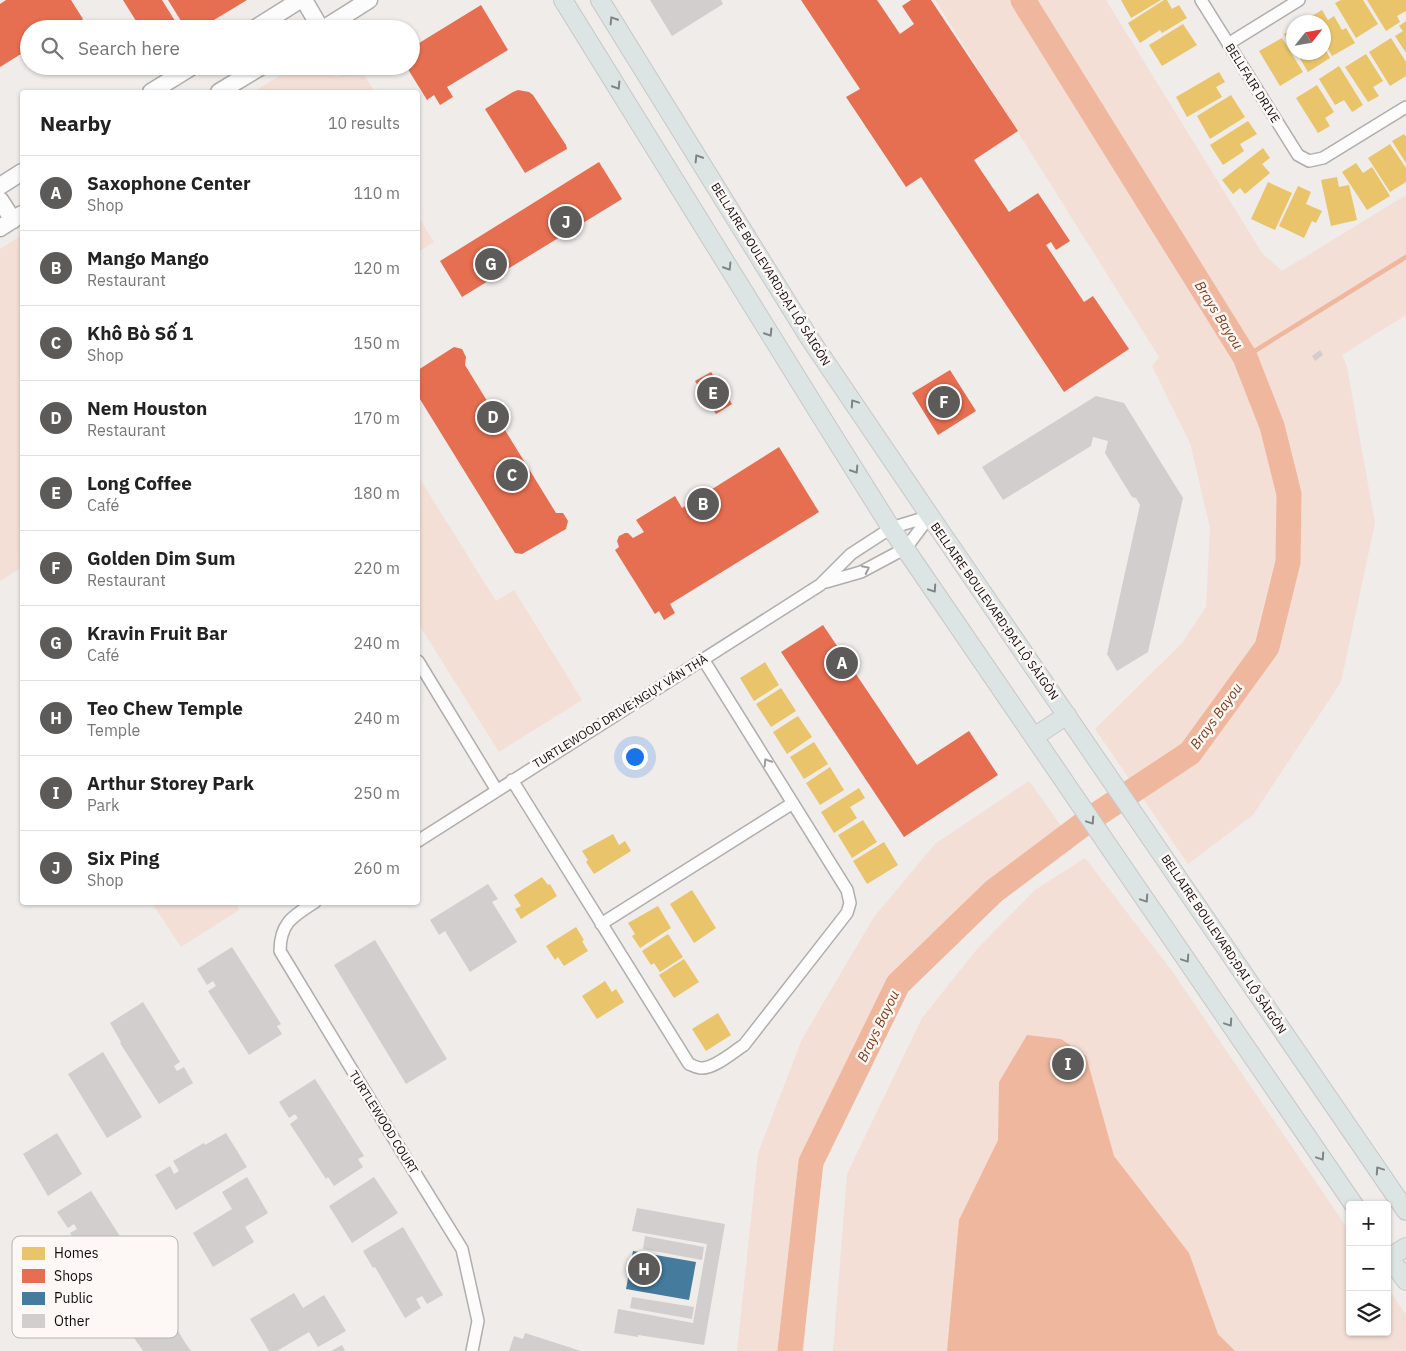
<!DOCTYPE html>
<meta charset="utf-8">
<style>
:root{--surface:#fff;--page:#f6f6f6;--text:#222;--muted:#767676;--line:#e0e0e0;--accent:#5d5b5a}
body{margin:0;font-family:"IBM Plex Sans",sans-serif;background:var(--page);color:var(--text)}
.controls{position:absolute;right:15px;bottom:15px;display:grid;overflow:hidden;border-radius:5px;box-shadow:0 1px 4px #0004}
.controls button{width:45px;height:45px;display:grid;place-items:center;padding:0;border:0;border-bottom:1px solid var(--line);background:var(--surface);color:var(--text);font:25px sans-serif}
.compass{position:absolute;left:1286px;top:15px;width:45px;height:45px;border-radius:50%;background:var(--surface);box-shadow:0 1px 4px #0004;rotate:59deg}
.you{position:absolute;left:634px;top:756px;width:18px;height:18px;margin:-12px;border:4px solid #fff;border-radius:50%;background:#1a73e8;box-shadow:0 0 0 8px #1a73e833}
.badge{display:grid;place-items:center;width:32px;height:32px;border-radius:50%;background:var(--accent);color:#fff;font-size:16px;font-weight:700}
.pin{position:absolute;translate:-50% -50%;border:2px solid #fff;box-shadow:0 1px 5px #0006}
.list{margin:0;padding:0;list-style:none}
h2{display:flex;justify-content:space-between;align-items:center;height:65px;margin:0;padding:0 20px;font-size:21px}
h2 small{font-size:16px;font-weight:400;color:var(--muted)}
.list li{display:grid;grid-template-columns:32px 1fr auto;gap:15px;align-items:center;box-sizing:border-box;height:75px;padding:0 20px;border-top:1px solid var(--line)}
.list b{display:block;font-size:19px;white-space:nowrap}
.list p{margin:0;font-size:16px;white-space:nowrap;color:var(--muted)}
.list em{font-size:16px;font-style:normal;color:var(--muted)}
.icon{flex:none;width:28px;height:28px;fill:none;stroke:currentColor;stroke-width:2;stroke-linecap:round;stroke-linejoin:round}
.map{position:relative;flex:none;width:1406px;height:1351px;overflow:hidden}
.search{position:absolute;background:var(--surface);box-shadow:0 1px 4px #0004;left:20px;top:20px;width:400px;height:55px;display:flex;align-items:center;gap:12px;box-sizing:border-box;padding:0 18px;border-radius:28px;color:var(--muted);font-size:19px}
.panel{position:absolute;background:var(--surface);box-shadow:0 1px 4px #0004;left:20px;top:90px;width:400px;height:815px;border-radius:5px}
.map>svg:first-child{display:block}
.green{fill:#f4dfd6}
.water{fill:#efb89e}
.homes{fill:#e9c46a}
.shops{fill:#e76f51}
.public{fill:#457b9d}
.lines{fill:none;stroke-linecap:round;stroke-linejoin:round}
.stream{stroke:#efb89e;stroke-width:4.5}
.river{stroke:#efb89e;stroke-width:25}
.building{fill:#d1cecd}
.minor-casing{stroke:#b0aeac;stroke-width:14}
.secondary-casing{stroke:#b0aeac;stroke-width:19}
.primary-casing{stroke:#c9c7c7;stroke-width:20}
.minor{stroke:#fdfcfc;stroke-width:11}
.secondary{stroke:#fdfcfc;stroke-width:16}
.primary{stroke:#dce4e4;stroke-width:18}
.oneway{stroke:#808383}
.oneway2{stroke:#9e9c9c}
.labels{text-anchor:middle;dominant-baseline:central;stroke-width:5;stroke-linejoin:round;paint-order:stroke}
.street-label{font-size:12px;fill:#0f0d0c;stroke:#fdf8f6}
.water-label{font-size:14px;font-style:italic;fill:#7e3813;stroke:#fdf8f6}
.key{fill:#fdf8f6;stroke:#b6b2b0;stroke-width:1}
.key-label{font-size:14px;fill:#0f0d0c}
</style>
<div class="map">
<svg width="1406" height="1351" viewBox="0 0 1406 1351">
<rect width="100%" height="100%" fill="#efecea"/>
<!-- green -->
<path class="green" d="M935,0h171l156,253 20,18 124,-76v120l-64,40 5,12 28,156 -34,159 -88,133 -65,49 -93,-135 87,-86 24,-36 4,-79 -20,-85 -38,-77 7,-9z
M296,66h32l8,11 23,-10 16,25h-122z
M418,216l16,26 -16,10z
M22,235v332l-22,14v-332z
M418,476l78,125 18,-11 68,110 -83,52 -81,-129z
M1029,781l38,53 -28,17 -73,65 -60,74 -83,162 -12,74 -7,125h-67l21,-198 44,-114 72,-122 61,-73z
M1085,858l87,113 178,261v100h37v-45l19,28v36h-573l14,-177 75,-156 55,-69 58,-59z
M152,903h85l2,7 -58,37z"/>
<!-- water -->
<path class="water" d="M1027,1035l34,4 25,17 28,100 75,97 29,81 17,17h-288l12,-131 39,-80 1,-58z"/>
<!-- homes -->
<path class="homes" d="M1121,0h40l-30,18z
M1164,0h3l5,9 7,-4 8,13 -25,15 -2,-3 -20,13 -12,-20z
M1341,0h22l15,24 -22,14 -21,-35z
M1367,0h39v11l-9,5 3,6 -14,9z
M1322,10l6,10 6,-4 8,14 4,-2 9,15 -23,13 -8,-15v-19h-11l-3,-5z
M1406,21v32l-11,-17 8,-5 -4,-5z
M1183,24l14,21 -35,21 -13,-21z
M1294,28v21l-10,-15z
M1282,38l21,34 -23,14 -21,-35z
M1391,38l15,24v14l-16,10 -21,-34z
M1324,47l6,11 -22,14 -12,-20h28z
M1366,54l17,27 -10,6 6,9 -11,6 -23,-35z
M1339,66l24,39 -11,7 -8,-12 -9,5 -16,-26z
M1219,72l6,10 -9,5 6,10 -35,20 -11,-20z
M1317,85l17,27 -9,6 5,8 -12,7 -22,-35z
M1231,95l14,22 -35,22 -13,-23z
M1248,121l9,13 -17,10 4,7 -21,14 -13,-20z
M1404,134l2,3v26l-14,-22z
M1390,144l16,24v14l-16,10 -22,-34z
M1263,148l7,10 -8,6 8,9 -25,21 -5,-6 -7,6 -11,-14z
M1356,163l7,10 9,-6 18,29 -23,14 -25,-38z
M1337,177l2,10 10,-2 8,35 -26,6 -10,-46z
M1268,182l24,11 -17,37 -24,-11z
M1298,186l13,6 -5,12 16,7 -6,12 -4,-2 -8,17 -25,-12z
M765,662l14,23 -25,16 -14,-23z
M781,688l15,23 -25,16 -15,-23z
M798,716l14,21 -25,17 -14,-22z
M814,742l14,22 -24,15 -14,-22z
M830,767l14,23 -24,15 -14,-22z
M859,788l6,10 -15,9 7,11 -23,15 -13,-21z
M863,820l14,22 -25,16 -14,-23z
M613,834l6,11 6,-4 6,10 -37,23 -8,-12 2,-2 -6,-9z
M884,842l14,23 -31,19 -14,-23z
M542,877l6,8 2,-1 7,12 -36,23 -6,-10 6,-3 -7,-11z
M692,890l24,38 -22,15 -24,-39z
M658,906l13,22 -31,20 -8,-12 3,-2 -7,-11z
M576,927l8,13 -2,1 6,10 -24,15 -6,-9 -3,3 -9,-14z
M668,934l15,23 -23,15 -6,-9 -3,2 -9,-14z
M684,959l15,23 -25,16 -15,-23z
M605,981l7,11 4,-3 8,13 -27,17 -15,-23z
M718,1013l13,22 -25,16 -14,-22z"/>
<!-- shops -->
<path class="shops" d="M6,0h65l12,19 -15,10h-3l-2,-2 -2,2h-32v20l-29,18v-63z
M123,0h39l18,29h-39z
M168,0h79l-48,29h-13z
M801,0h76l23,34 14,-10 -12,-18 9,-6h20l87,131 -44,29 35,52 29,-19 32,48 -14,9 -5,-8 -5,3 38,57 9,-6 36,53 -65,43 -143,-215 -15,10 -60,-90 14,-8z
M481,5l27,45 -61,37 6,10 -13,8 -6,-10 -7,5 -21,-34h5v-18z
M518,90l11,2 4,3 33,50 1,4 -42,24 -40,-64 28,-17z
M599,162l23,37 -160,98 -22,-36z
M454,347l8,2 4,8 -1,8 91,148h7l5,8 -2,8 -44,25 -7,-1 -97,-157v-26z
M950,370l26,41 -38,24 -26,-42z
M711,372l21,32 -16,10 -21,-33z
M779,447l40,65 -149,92 5,9 -11,7 -5,-9 -4,3 -40,-64 4,-3 -2,-6 2,-5 6,-3h3l5,5 11,-6 -8,-12 39,-24 7,12z
M823,625l94,140 52,-34 29,44 -94,62 -123,-185z"/>
<!-- public -->
<path class="public" d="M633,1251l63,11 -7,38 -63,-11z"/>
<g class="lines">
<!-- stream -->
<path class="stream" d="M1245,357l161,-100"/>
<!-- river -->
<path class="river" d="M790,1351l21,-189 87,-178 96,-93 96,-72 100,-66 77,-106 21,-85 1,-68 -17,-68 -27,-69 -222,-357"/>
</g>
<!-- building -->
<path class="building" d="M650,0h71l2,4 -51,32z
M1320,350l3,5 -8,6 -3,-5z
M1096,396l28,7 59,95 -35,154 -31,19 -10,-17 33,-149 -4,-7 -4,-1 -27,-44 3,-12 -15,-4 -2,9 -88,54 -21,-33z
M488,884l10,15 -6,3 25,40 -47,30 -25,-41 -6,4 -9,-15z
M375,940l72,119 -41,25 -72,-119z
M232,947l49,77 -4,2 5,8 -33,21 -41,-64 8,-5 -3,-5 -6,4 -10,-16z
M143,1002l37,60 -6,4 3,5 7,-4 9,16 -34,21 -39,-61 1,-1 -11,-19z
M103,1052l39,65 -35,21 -39,-64z
M315,1079l49,77 -6,3 5,8 -29,19 -6,-9 -2,2 -36,-55 8,-6 -3,-4 -6,4 -10,-16z
M57,1133l25,41 -34,22 -25,-42z
M226,1133l21,34 -71,43 -21,-35 15,-9 4,8 5,-3 -6,-10 31,-18 1,2z
M247,1177l21,36 -23,14 9,15 -41,25 -20,-34 39,-24 -10,-17z
M374,1177l24,36 -46,30 -23,-37z
M91,1191l41,64 -35,22 -27,-44 7,-4 -3,-5 -6,4 -11,-16z
M637,1208l88,16 -21,121 -66,-10v2l-24,-4 4,-24 75,14 14,-79 -75,-13z
M403,1227l40,68 -16,9 -5,-8 -6,3 5,9 -16,10 -30,-51 -2,1 -10,-17z
M645,1236l59,11 -2,13 -59,-11z
M294,1293l9,15 21,-13 22,36 -28,16 -9,-15 -32,19h-8l-19,-32z
M632,1297l62,10 -2,12 -62,-11z
M158,1298l28,46 5,7h-48l-11,-16 -9,-15z
M525,1333l56,18h-72l5,-15 9,3z
M342,1345l3,6h-14z"/>
<g class="lines">
<defs>
<path id="minor" d="M1201,0l97,155 11,6 14,-3 83,-51
M1228,44l71,-44
M826,582l35,-10 45,-24 24,-32
M418,661l78,128
M512,780l177,284c3,1 8,4 12,4 13,1 32,-16 43,-23l103,-132 3,-10 -3,-13 -144,-231
M418,841l402,-256 31,-31 40,-26 39,-12
M315,902c-22,14 -35,21 -35,49l106,175 76,123 16,72 -6,30
M601,924l192,-121"/>
<path id="secondary" d="M304,0l17,29
M254,29l46,-29
M323,29l46,-29
M151,92l42,-26
M219,92l43,-26
M0,186l22,-14
M0,200l13,20
M0,228l22,-14"/>
<path id="primary" d="M563,0l264,426 64,102 463,677
M600,0l210,339 120,177 476,695
M1034,737l33,-22
M1387,1254l19,27
M1390,1257l16,-10"/>
</defs>
<!-- minor casing -->
<use href="#minor" class="minor-casing"/>
<!-- secondary casing -->
<use href="#secondary" class="secondary-casing"/>
<!-- primary casing -->
<use href="#primary" class="primary-casing"/>
<!-- minor -->
<use href="#minor" class="minor"/>
<!-- secondary -->
<use href="#secondary" class="secondary"/>
<!-- primary -->
<use href="#primary" class="primary"/>
</g>
<!-- one-way arrows -->
<defs><path id="oneway-chevron" d="M-2-3.5L2.5 0L-2 3.5" fill="none" stroke-width="1.6" stroke-linecap="round" stroke-linejoin="round" transform="scale(1.25)"/></defs>
<g class="oneway">
<use href="#oneway-chevron" transform="translate(613 20) rotate(-122)"/>
<use href="#oneway-chevron" transform="translate(617 86) rotate(58)"/>
<use href="#oneway-chevron" transform="translate(698 158) rotate(-122)"/>
<use href="#oneway-chevron" transform="translate(728 267) rotate(58)"/>
<use href="#oneway-chevron" transform="translate(769 333) rotate(58)"/>
<use href="#oneway-chevron" transform="translate(854 403) rotate(-124)"/>
<use href="#oneway-chevron" transform="translate(855 470) rotate(57)"/>
<use href="#oneway-chevron" transform="translate(933 589) rotate(56)"/>
<use href="#oneway-chevron" transform="translate(1091 821) rotate(56)"/>
<use href="#oneway-chevron" transform="translate(1145 899) rotate(56)"/>
<use href="#oneway-chevron" transform="translate(1186 959) rotate(56)"/>
<use href="#oneway-chevron" transform="translate(1229 1023) rotate(56)"/>
<use href="#oneway-chevron" transform="translate(1321 1157) rotate(56)"/>
<use href="#oneway-chevron" transform="translate(1379 1170) rotate(-124)"/>
</g>
<g class="oneway2">
<use href="#oneway-chevron" transform="translate(866 569) rotate(-26)"/>
<use href="#oneway-chevron" transform="translate(767 762) rotate(-122)"/>
</g>
<g class="labels">
<!-- street labels -->
<g class="street-label">
<text transform="translate(1253 83) rotate(58)">BELLFAIR DRIVE</text>
<text transform="translate(771 274) rotate(58)">BELLAIRE BOULEVARD;ĐẠI LỘ SÀIGÒN</text>
<text transform="translate(995 611) rotate(55)">BELLAIRE BOULEVARD;ĐẠI LỘ SÀIGÒN</text>
<text transform="translate(620 711) rotate(-32)">TURTLEWOOD DRIVE;NGỤY VĂN THÀ</text>
<text transform="translate(1224 944) rotate(56)">BELLAIRE BOULEVARD;ĐẠI LỘ SÀIGÒN</text>
<text transform="translate(384 1122) rotate(58)">TURTLEWOOD COURT</text>
</g>
<!-- water labels -->
<g class="water-label">
<text transform="translate(1219 315) rotate(58)">Brays Bayou</text>
<text transform="translate(1216 716) rotate(-54)">Brays Bayou</text>
<text transform="translate(878 1026) rotate(-64)">Brays Bayou</text>
</g>
</g>
<!-- legend -->
<rect x="12" y="1236" width="166" height="102" rx="8" class="key"/>
<rect x="22" y="1247" width="23" height="13" fill="#e9c46a"/>
<rect x="22" y="1269" width="23" height="14" fill="#e76f51"/>
<rect x="22" y="1292" width="23" height="13" fill="#457b9d"/>
<rect x="22" y="1314" width="23" height="14" fill="#d1cecd"/>
<g class="key-label">
<text x="54" y="1258">Homes</text>
<text x="54" y="1281">Shops</text>
<text x="54" y="1303">Public</text>
<text x="54" y="1326">Other</text>
</g>
</svg>
<div class="controls">
<button>+</button>
<button>−</button>
<button><svg class="icon" aria-label="layers" viewBox="0 0 24 24"><path d="M12 4l9 5-9 5-9-5zM3 14l9 5 9-5"/></svg></button>
</div>
<svg class="compass" viewBox="-18 -18 36 36"><path d="M0-13l5 13h-10z" fill="#e53935"/><path d="M0 13l5-13h-10z" fill="#767676"/></svg>
<div class="you"></div>
<div class="pin badge" style="left:842px;top:663px">A</div>
<div class="pin badge" style="left:703px;top:504px">B</div>
<div class="pin badge" style="left:512px;top:475px">C</div>
<div class="pin badge" style="left:493px;top:417px">D</div>
<div class="pin badge" style="left:713px;top:393px">E</div>
<div class="pin badge" style="left:944px;top:402px">F</div>
<div class="pin badge" style="left:491px;top:264px">G</div>
<div class="pin badge" style="left:644px;top:1269px">H</div>
<div class="pin badge" style="left:1068px;top:1064px">I</div>
<div class="pin badge" style="left:566px;top:222px">J</div>
<div class="search"><svg class="icon" aria-label="search" viewBox="0 0 24 24"><circle cx="10" cy="10" r="6"/><path d="M15 15l6 6"/></svg>Search here</div>
<section class="panel">
<h2>Nearby<small>10 results</small></h2>
<ul class="list">
<li><span class="badge">A</span><div><b>Saxophone Center</b><p>Shop</p></div><em>110 m</em></li>
<li><span class="badge">B</span><div><b>Mango Mango</b><p>Restaurant</p></div><em>120 m</em></li>
<li><span class="badge">C</span><div><b>Khô Bò Số 1</b><p>Shop</p></div><em>150 m</em></li>
<li><span class="badge">D</span><div><b>Nem Houston</b><p>Restaurant</p></div><em>170 m</em></li>
<li><span class="badge">E</span><div><b>Long Coffee</b><p>Café</p></div><em>180 m</em></li>
<li><span class="badge">F</span><div><b>Golden Dim Sum</b><p>Restaurant</p></div><em>220 m</em></li>
<li><span class="badge">G</span><div><b>Kravin Fruit Bar</b><p>Café</p></div><em>240 m</em></li>
<li><span class="badge">H</span><div><b>Teo Chew Temple</b><p>Temple</p></div><em>240 m</em></li>
<li><span class="badge">I</span><div><b>Arthur Storey Park</b><p>Park</p></div><em>250 m</em></li>
<li><span class="badge">J</span><div><b>Six Ping</b><p>Shop</p></div><em>260 m</em></li>
</ul>
</section>
</div>
